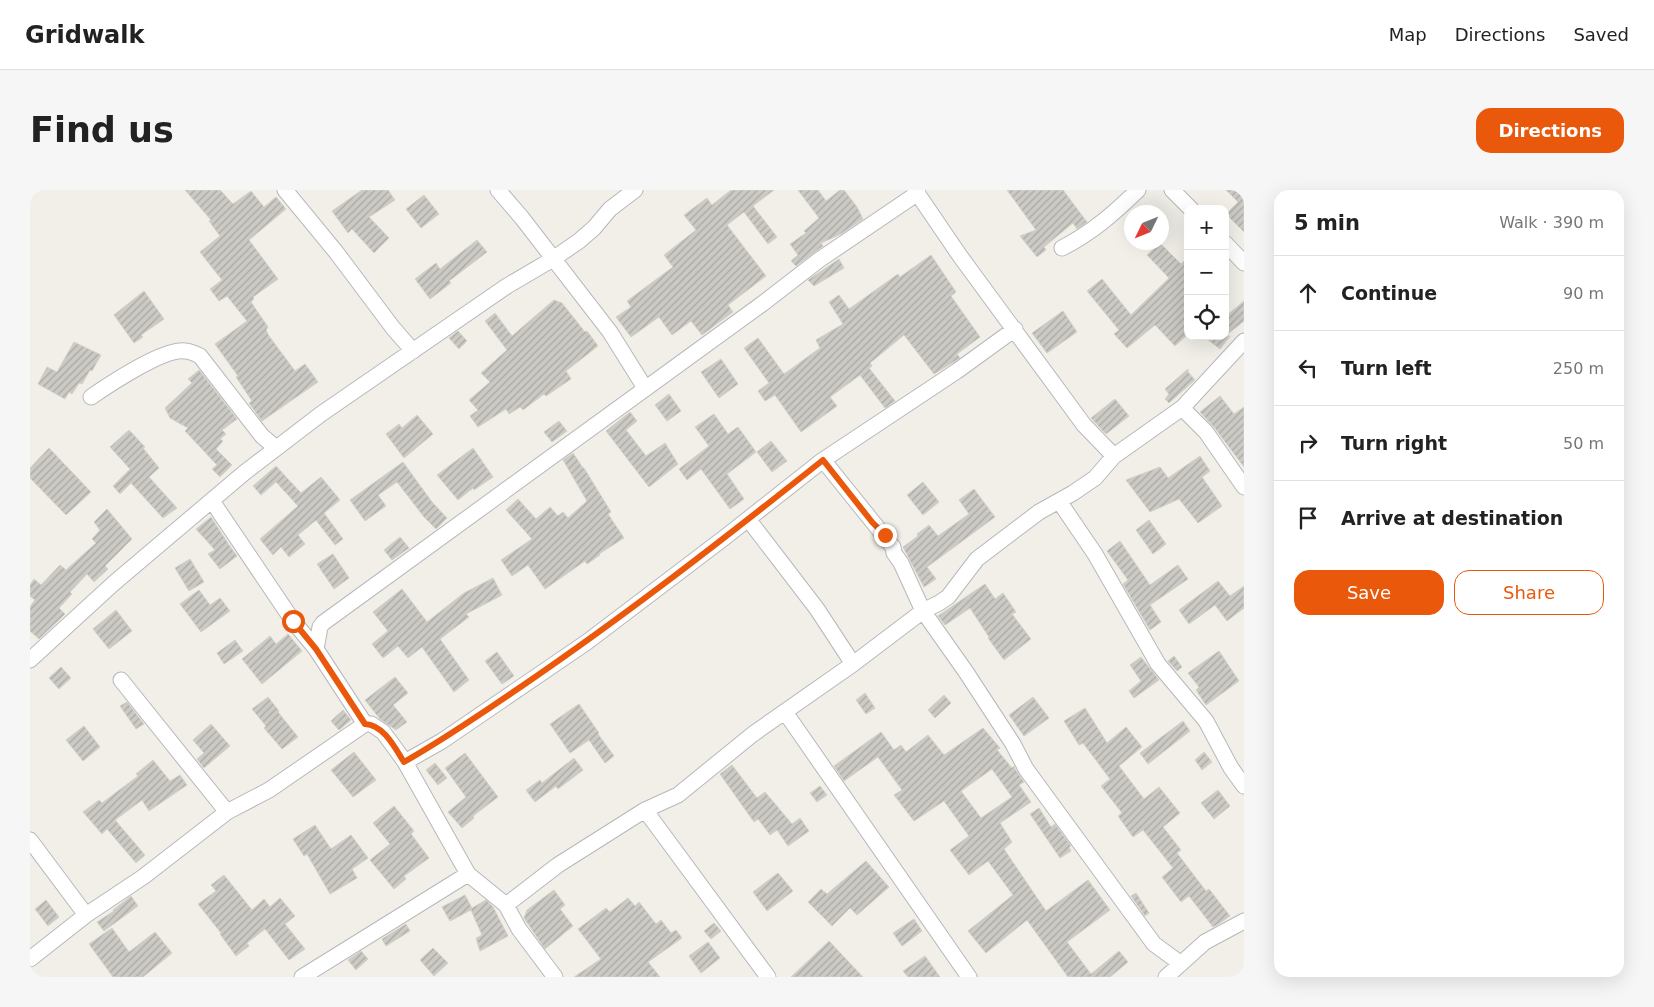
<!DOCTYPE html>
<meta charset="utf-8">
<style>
:root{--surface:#fff;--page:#f6f6f6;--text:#222;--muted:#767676;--line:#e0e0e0;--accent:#ea580c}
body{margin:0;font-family:"DejaVu Sans",sans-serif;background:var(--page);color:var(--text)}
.controls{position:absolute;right:15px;top:15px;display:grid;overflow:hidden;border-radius:10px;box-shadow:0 5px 20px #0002}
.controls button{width:45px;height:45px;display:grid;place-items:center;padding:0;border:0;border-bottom:1px solid var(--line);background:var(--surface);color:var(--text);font:25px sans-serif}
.compass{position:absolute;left:1094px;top:15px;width:45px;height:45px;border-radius:50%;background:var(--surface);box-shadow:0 5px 20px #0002;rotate:227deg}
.stop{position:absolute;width:15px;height:15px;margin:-11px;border:4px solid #ea580c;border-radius:50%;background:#fff}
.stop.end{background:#ea580c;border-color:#fff;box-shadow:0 1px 5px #0008}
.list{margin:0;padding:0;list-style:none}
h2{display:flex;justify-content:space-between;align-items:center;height:65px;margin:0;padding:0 20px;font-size:21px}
h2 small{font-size:16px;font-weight:400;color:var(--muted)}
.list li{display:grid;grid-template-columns:32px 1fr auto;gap:15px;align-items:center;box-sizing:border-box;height:75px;padding:0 20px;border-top:1px solid var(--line)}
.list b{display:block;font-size:19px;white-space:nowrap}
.list em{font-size:16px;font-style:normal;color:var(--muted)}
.actions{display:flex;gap:10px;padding:15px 20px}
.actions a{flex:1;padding:11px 0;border:1px solid var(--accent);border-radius:15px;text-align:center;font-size:18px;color:var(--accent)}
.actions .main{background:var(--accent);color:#fff}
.icon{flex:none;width:28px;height:28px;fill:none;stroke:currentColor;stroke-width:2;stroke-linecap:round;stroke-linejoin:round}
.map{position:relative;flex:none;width:1214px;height:787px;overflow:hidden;border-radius:15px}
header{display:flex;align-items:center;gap:30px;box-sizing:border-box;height:70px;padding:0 25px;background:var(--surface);border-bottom:1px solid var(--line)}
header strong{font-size:24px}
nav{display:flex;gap:28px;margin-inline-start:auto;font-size:18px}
.intro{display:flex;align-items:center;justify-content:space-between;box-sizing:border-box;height:120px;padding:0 30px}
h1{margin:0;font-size:35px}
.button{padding:12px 22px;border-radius:15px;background:var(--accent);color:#fff;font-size:18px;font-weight:700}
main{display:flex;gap:30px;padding:0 30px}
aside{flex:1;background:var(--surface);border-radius:15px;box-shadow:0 5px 20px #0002}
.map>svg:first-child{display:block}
.building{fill:url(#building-hatch);stroke:#d6d1c6;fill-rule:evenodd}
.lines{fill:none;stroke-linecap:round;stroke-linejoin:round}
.minor-casing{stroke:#b5b8bc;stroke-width:17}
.minor{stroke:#fff;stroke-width:15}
.route{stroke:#ea580c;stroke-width:6}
</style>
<header>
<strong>Gridwalk</strong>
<nav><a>Map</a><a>Directions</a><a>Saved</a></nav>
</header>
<div class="intro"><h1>Find us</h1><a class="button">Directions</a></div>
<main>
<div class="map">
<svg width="1214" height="787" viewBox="0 0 1214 787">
<defs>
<pattern id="building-hatch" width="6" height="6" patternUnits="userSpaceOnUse" patternTransform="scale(1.25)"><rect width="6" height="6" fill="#cccac5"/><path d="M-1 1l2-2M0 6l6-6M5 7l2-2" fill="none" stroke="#a9a8a4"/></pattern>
</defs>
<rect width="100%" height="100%" fill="#f1efe8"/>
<!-- building -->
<path class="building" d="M155,0h35l13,14 18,-13 13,16 12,-10 10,12 -37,31 29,39 -25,18 1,2 -3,3 17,25 -2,3 3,6 26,35 10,-7 13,18 -56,39 -13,-18 3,-2 -16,-24 2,-1 -23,-32 32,-23 -20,-25 -8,5 -9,-12 12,-9 -22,-28 20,-16 -11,-15 2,-1z
M332,0h26l7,10 -26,17 20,21 -15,15 -22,-24 -4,4 -16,-22z
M701,0h43l-21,16 24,31 -9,7 -24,-32 -17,13 39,51 -38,29 5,7 -31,23 -11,-14 -19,14 -13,-18 -28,20 -15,-20 15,-10 -4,-6 46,-34 -9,-12 32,-25 -12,-15 23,-17 5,7z
M768,0h20l8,11 14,-11h4l13,17 6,12 -22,15 -20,9 2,3 -27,20 -5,-5 7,-6 -8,-11 16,-11 -2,-2 15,-13z
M977,0h56l24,32 -10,7 -4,-6 -29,24 2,3 -9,7 -17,-21 16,-6z
M1196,0h18v42l-18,-18 12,-12z
M394,5l15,19 -18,14 -15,-19z
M447,50l10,12 -38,29 2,2 -21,16 -15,-20 21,-16 4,6z
M1130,53l21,21 7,-7v77l-13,12 -20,-21 -28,23 -13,-14 5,-4 -32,-39 15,-12 29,36 38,-37 -22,-23z
M901,65l25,37 -5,4 29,41 -23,17 3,4 -26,16 -30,-39 -34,28 2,3 -3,2 26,33 -10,7 -25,-33 -30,22 7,9 -36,26 -26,-37 -10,6 -7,-10 11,-8 -25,-35 14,-10 26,36 36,-26 -4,-8 27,-16 -14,-22 10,-7 10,14 49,-35 2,3z
M809,69l5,9 -30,18 -6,-6z
M114,101l20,28 -23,16 2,2 -9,6 -20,-28z
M524,110l8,3 23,29 2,-1 11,15 -32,25 5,8 -25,17 -2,-2 -21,16 -3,-3 -11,7 -3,-5 -28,18 -8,-11 8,-6 -9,-10 21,-18 -9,-9 26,-23 -22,-29 10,-8 17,23z
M1214,111v20l-19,15h5l-10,13 -17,-13h22v-19z
M1033,121l14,21 -30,21 -15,-20z
M428,141l9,10 -8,8 -10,-11z
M44,152l27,13 -9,16 -2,-1 -8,14 -3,-1 -7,11 -3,-2 -4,7 -27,-15 9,-17 10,5z
M691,169l17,25 -19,14 -18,-26z
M1158,179v3l7,8 -26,23 -4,-4 4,-5 -4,-5z
M169,180l38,49 -15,11 4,4 -6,5 3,2 -7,8 16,16 -12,12 -8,-8 5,-4 -32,-34 3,-3 -18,-10 -5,-10 27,-25 -4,-4z
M639,204l12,17 -14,10 -12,-16z
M1190,206l14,18 10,-7v60l-30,-40 -14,-15z
M1085,209l14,17 -23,18 -15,-16z
M600,222l7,9 -11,9 20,26 19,-13 13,21 -29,23 -43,-56z
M684,224l14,20 10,-7 18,25 -29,22 17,25 -14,10 -29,-40 -14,11 -8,-11 30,-23 -14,-19z
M387,225l16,19 -29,24 -18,-24 13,-10 3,4z
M529,231l8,10 -15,11 -8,-10z
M99,240l16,17 -2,1 16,20 -10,9 28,31 -14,10 -32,-35 -11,11 -7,-8 17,-17 -20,-22z
M741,251l16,20 -15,11 -15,-20z
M19,258l42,44 -25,23 -36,-37v-10z
M443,258l20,29 -19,13 -1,-2 -15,12 -21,-25z
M543,263l10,15h1l27,44 -3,2 16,24 -25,16 1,1 -13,9 -2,-3 -40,28 -17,-24 -16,11 -11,-16 31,-21 -26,-29 12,-11 18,20 14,-12 8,9 5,-4 5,6 19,-17 -24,-41z
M1170,266l10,15 -8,6 20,29 -24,17 -19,-24 -29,13 -24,-32 34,-13 8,11z
M373,272l29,40 15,16 -11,11 -12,-12 -27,-35 -19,13 8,11 -21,15 -15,-21z
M246,276l25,27 20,-16 19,23 -16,13 19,26 -8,6 -19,-25 -18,15 7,9 -16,13 -8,-10 -8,8 -13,-16 38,-33 -22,-24 -15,13 -8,-9z
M893,292l16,20 -16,13 -16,-20z
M944,299l21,28 -68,50 9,12 -12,8 -21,-40 15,-11 -1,-2 12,-9 9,11 31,-22 -10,-14z
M77,319l25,30 -27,27 3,3 -14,13 -7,-8 -17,18 2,2 -13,14 6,6 -26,25 -9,-8v-24l5,-7 -5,-4v-11l4,-6 7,6 19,-20 6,5 30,-27 -4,-4 8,-9 -6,-8z
M181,327l18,28 8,11 -17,13 -12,-15 7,-4 -19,-21z
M1119,330l17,24 -13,10 -17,-24z
M370,347l9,11 -17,12 -8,-10z
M1090,351l30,44 28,-20 10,14 -38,26 11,17 -11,8 -27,-46 5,-4 -21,-29z
M303,364l16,24 -15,11 -17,-25z
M160,369l14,23 -15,9 -14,-23z
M463,388l9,17 -36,19 3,3 -29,22 29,41 -15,12 -32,-45 -14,11 -10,-12 -15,12 -11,-14 16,-13 -15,-19 29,-23 25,33 37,-29z
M1188,391l12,15 14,-10v22l-17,13 -12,-16 -26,19 -10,-14z
M955,394l10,15 8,-6 13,19 -4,2 19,25 -27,21 -16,-22 1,-1 -19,-29 -25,17 -7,-9z
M169,400l11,15 10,-7 10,13 -29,21 -21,-28z
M86,420l16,21 -23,18 -16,-20z
M258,444l14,17 -40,33 -20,-25 28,-23 6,8z
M205,450l8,11 -19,13 -7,-11z
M1189,461l20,30 -33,24 -10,-15 3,-3 -11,-14z
M467,462l17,24 -12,8 -17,-23z
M1144,466l8,11 -5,4 -9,-10z
M1111,467l18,23 -25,18 -5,-7 12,-10 -11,-16z
M31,477l10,11 -12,11 -10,-11z
M365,487l13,16 -15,12 14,17 -11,8 -16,-11 -15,-19z
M835,503l10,15 -9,6 -10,-14z
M914,505l7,8 -16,15 -7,-8z
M238,507l11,14 -1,1 20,25 -16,12 -18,-21 2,-2 -14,-17z
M1003,507l16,21 -25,18 -15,-21z
M97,512l17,22 -8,5 -16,-23z
M549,514l20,29 -1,1 16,22 -9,7 -16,-23 -19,13 -20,-29z
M1055,518l22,35 19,-16 16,20 -23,19 25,33 15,-12 21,26 -17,14 18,23 -4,3 29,38 3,-2 21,27 -10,7 -7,4 -24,-31 -8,6 -19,-25 11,-9 -30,-38 -10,7 -15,-21 4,-3 -21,-27 9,-7 -27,-36 -4,2 -15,-24z
M313,520l8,10 -12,10 -8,-9z
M1153,531l7,10 -42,33 -8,-11z
M181,534l19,22 -26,22 -7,-9 7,-6 -11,-13z
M54,536l16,21 -17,14 -17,-21z
M953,538l17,20 -3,2 15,18 2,-2 1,3 9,13 -5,3 12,17 -31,21 12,19 -8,7 42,62 42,-31 22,30 -43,32 24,32 28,-23 9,11 -18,15h-42l-41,-57 -41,33 -18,-22 45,-36 -25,-34 -19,14 -19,-25 19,-14 -25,-35 -30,20 -20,-26 8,-5 -24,-33 -34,24 -10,-15 47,-34 13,18 7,-5 5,7 22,-17 16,20zM962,579l20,28 -31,21 -20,-27z
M324,562l22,28 -23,17 -22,-27z
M1174,562l8,10 -10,8 -7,-10z
M435,563l33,44 -25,19 1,2 -12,10 -14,-16 18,-15 -21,-29z
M544,568l9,12 -25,19 -2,-3 -21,16 -9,-12 14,-10 2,3z
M123,570l17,21 10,-6 7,10 -38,26 -7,-11 -27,20 30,35 -9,8 -29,-34 -5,5 -19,-22 16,-12 3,3 36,-27 -2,-2z
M405,573l12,15 -9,7 -12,-15z
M702,575l25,33 8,-6 27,32 8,-6 9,13 -21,15 -11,-16 -7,5 -12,-16 -4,3 -34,-48z
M790,596l7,9 -10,7 -7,-9z
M1188,600l12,16 -16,13 -13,-16z
M364,616l20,25 -3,3 18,24 -25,18 2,3 -12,10 -24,-29 20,-16 -17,-21z
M1009,618l12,19 4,-3 16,22 -2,1 2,4 -11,7 -30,-44z
M285,635l16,24 20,-14 17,23 -16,11 5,9 -27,16 -23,-40 -3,2 -11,-17z
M836,671l23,26 -32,28 -7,-7 -18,18 -24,-24 13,-13 6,5z
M748,683l15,18 -26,20 -14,-19z
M194,685l28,35 12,-11 6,8 10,-9 15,18 -10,8 20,25 -16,11 -24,-31 -18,14 2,3 -13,10 -16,-22 1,-1 -23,-29 18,-13 -5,-6z
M524,700l11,15 -5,4 13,17 -28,23 -21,-31 3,-8z
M1106,703l13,20 -4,3 -14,-20z
M435,705l7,13 14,-8 7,7 15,29 -28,15 -4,-13 6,-3 -11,-25 -21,11 -8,-14z
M101,706l7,10 -34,25 -7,-9 17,-11 -1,-1z
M598,708l7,8 4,-4 17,22 5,-4 10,13 5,-3 6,8 -34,24 12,15h-86l27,-18 -23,-30 28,-21 4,4z
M16,710l13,17 -11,9 -13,-17z
M884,729l8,12 -20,15 -9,-13z
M684,733l7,8 -10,8 -7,-8z
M376,734l4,7 -24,15 -4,-7z
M82,738l17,24 26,-20 17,21 -29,24h-30l-24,-33z
M799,751l34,36h-72z
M678,752l12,16 -19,15 -12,-17z
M403,758l15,15 -14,13 -14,-16z
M331,761l7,8 -12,11 -8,-10z
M895,766l15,21h-32l-5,-6z"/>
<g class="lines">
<defs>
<path id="minor" d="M255,0l51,62 57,76 20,23
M468,0l24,28 88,114 35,56
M885,0l45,66 124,169 30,31
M1142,0l19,19
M1195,53l19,20
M1032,58c31,-16 51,-34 76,-58
M61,207c19,-13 73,-49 94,-46 5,0 11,3 15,5l62,80 14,12
M1152,218l24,24 38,55
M793,270l70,87 1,6 7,10 22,48 43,61 47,72 13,25 128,175 26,19
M182,311l81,120 23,28 49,75h6l12,8 9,12 13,18 63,112 38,31 13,24 36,48
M1029,311l36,53 63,110 48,57 25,47 13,18
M718,329l69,90 36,55
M286,459l4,-22 3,-4 439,-319 57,-44 99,-67
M0,470l84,-77 130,-110 77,-59 186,-128 46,-27 26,-18 15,-13 16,-19 25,-19
M91,490l106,132
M755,522l184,265
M375,572l37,-21 145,-99 137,-104 99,-78 134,-89 58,-42
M615,620l123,167
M0,650l56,75
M476,715l52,-40 87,-55 33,-15 75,-61 100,-70 70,-53 16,-8 9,-6 29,-38 62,-47 34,-19 22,-15 19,-22 68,-48 62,-67
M0,769l56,-44 57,-38 84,-65 42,-22 96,-66
M272,787l166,-103
M1136,787l39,-35 39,-21"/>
</defs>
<!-- minor casing -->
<use href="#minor" class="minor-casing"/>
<!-- minor -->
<use href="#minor" class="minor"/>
</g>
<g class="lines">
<!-- route -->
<path class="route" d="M263,431l23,28 49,75c19,1 30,24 39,38 41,-23 80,-50 118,-76 104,-71 203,-148 301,-226l49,62 13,13"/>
</g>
</svg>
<div class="controls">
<button>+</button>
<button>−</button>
<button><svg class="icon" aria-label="locate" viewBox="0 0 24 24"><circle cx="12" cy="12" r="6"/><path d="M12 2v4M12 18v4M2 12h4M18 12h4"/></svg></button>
</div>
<svg class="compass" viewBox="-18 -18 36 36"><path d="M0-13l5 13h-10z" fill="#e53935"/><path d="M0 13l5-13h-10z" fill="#767676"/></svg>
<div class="stop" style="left:263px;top:431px"></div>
<div class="stop end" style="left:855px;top:345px"></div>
</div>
<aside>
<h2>5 min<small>Walk · 390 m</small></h2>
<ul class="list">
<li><svg class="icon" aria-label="ahead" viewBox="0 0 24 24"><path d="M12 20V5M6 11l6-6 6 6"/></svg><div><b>Continue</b></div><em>90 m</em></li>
<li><svg class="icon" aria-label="left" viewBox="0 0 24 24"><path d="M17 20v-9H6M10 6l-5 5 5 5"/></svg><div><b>Turn left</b></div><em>250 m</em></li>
<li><svg class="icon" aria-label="right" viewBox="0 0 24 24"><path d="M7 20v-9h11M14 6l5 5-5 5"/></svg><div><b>Turn right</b></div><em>50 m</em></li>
<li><svg class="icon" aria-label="arrive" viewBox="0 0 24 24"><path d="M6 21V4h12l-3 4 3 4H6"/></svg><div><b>Arrive at destination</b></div></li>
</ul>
<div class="actions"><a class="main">Save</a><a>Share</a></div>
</aside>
</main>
